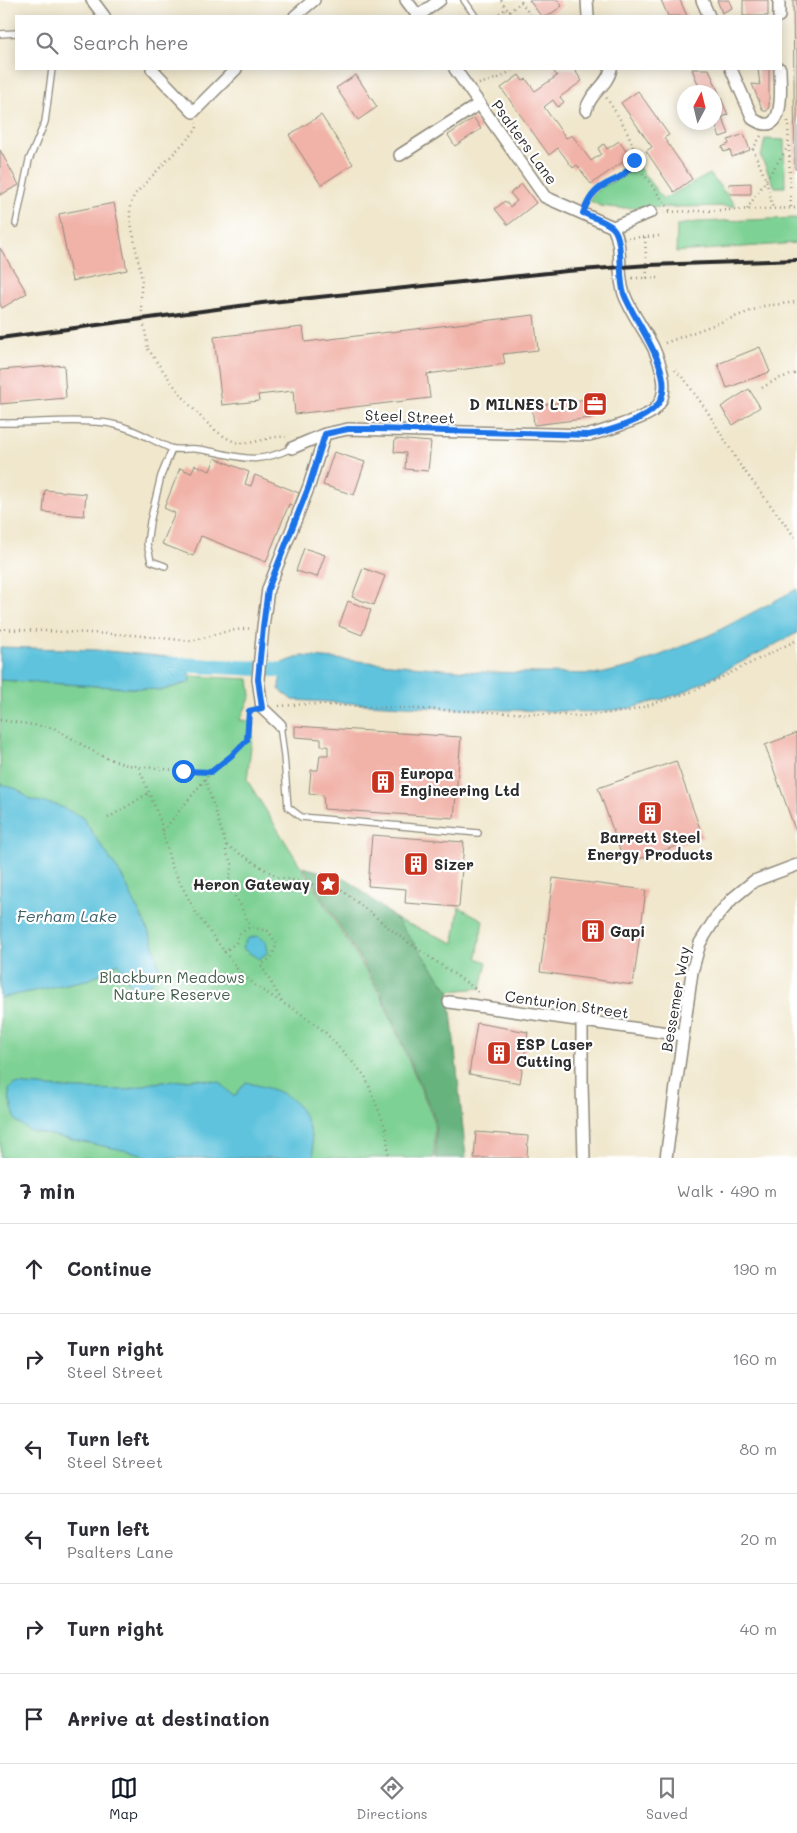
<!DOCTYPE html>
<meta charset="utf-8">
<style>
:root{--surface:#fff;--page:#f2f2f3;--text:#2b2b33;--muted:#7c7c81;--line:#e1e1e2;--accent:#111827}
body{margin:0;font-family:Mali,sans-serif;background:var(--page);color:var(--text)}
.compass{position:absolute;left:677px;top:85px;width:45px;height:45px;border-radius:50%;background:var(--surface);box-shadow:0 2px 12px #0003;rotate:7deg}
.stop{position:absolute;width:15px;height:15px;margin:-11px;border:4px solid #1a73e8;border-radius:50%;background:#fff}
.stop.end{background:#1a73e8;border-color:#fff;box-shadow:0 1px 5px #0008}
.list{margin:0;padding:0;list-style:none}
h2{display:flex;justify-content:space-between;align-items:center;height:65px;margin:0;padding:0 20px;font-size:21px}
h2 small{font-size:16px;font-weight:400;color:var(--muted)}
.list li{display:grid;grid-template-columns:32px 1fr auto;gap:15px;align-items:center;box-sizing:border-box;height:90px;padding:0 20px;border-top:1px solid var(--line)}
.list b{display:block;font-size:19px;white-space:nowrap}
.list p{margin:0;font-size:16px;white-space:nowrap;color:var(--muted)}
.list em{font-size:16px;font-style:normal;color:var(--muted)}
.icon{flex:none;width:28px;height:28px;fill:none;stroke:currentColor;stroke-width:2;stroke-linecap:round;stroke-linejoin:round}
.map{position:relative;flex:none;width:797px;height:1158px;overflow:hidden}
.search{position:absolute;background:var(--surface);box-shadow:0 2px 12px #0003;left:15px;right:15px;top:15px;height:55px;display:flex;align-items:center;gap:12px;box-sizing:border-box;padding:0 18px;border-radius:0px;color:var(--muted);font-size:19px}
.sheet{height:605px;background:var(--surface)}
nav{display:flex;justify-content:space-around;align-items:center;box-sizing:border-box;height:70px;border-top:1px solid var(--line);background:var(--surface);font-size:14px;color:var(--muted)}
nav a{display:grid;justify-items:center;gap:2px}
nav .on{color:var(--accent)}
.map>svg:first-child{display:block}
.green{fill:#7ed194;stroke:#547e60}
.forest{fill:#66b37e;stroke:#486f54}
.water{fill:#5fc3dd;stroke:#457784}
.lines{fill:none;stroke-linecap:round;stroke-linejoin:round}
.canal{stroke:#5fc3dd;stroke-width:15}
.building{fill:#f1b2a8}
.lane-casing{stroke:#8e897c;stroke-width:8}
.street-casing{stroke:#8e897c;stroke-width:14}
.path{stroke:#8e897c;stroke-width:2.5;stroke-dasharray:1 4;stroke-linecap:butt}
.lane{stroke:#fff;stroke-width:5.5}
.street{stroke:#fff;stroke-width:11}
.rail{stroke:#2b2b2b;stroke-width:4}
.path-bridge{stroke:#8e897c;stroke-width:2.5;stroke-dasharray:1 4;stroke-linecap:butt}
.route{stroke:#1a73e8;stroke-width:6}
.labels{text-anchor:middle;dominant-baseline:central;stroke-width:4.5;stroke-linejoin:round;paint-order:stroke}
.street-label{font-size:15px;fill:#2b2b2b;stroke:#fff}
.poi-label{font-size:15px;font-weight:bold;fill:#2b2b2b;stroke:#fff;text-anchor:start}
.park-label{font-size:15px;fill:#445d4a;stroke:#fff}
.water-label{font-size:16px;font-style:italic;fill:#3d6069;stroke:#fff}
</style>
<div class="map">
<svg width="797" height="1158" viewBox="0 0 797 1158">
<rect width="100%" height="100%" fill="#fff"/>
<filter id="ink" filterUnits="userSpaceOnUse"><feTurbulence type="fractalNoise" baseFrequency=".02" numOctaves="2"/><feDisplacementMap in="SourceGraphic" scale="10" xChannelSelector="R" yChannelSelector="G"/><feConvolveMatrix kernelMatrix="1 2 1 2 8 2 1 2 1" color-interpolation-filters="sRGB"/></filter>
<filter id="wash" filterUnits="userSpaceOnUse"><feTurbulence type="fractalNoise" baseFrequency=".0096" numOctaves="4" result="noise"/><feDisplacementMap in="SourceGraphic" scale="20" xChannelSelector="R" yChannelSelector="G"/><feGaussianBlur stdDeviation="1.12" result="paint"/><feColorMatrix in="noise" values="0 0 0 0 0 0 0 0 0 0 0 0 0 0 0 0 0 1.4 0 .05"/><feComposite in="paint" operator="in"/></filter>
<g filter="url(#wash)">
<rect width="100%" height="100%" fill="#f0e7cc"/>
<!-- green -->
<path class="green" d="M765,139l19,1 1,47h-10l-14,-30z
M634,161l29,38 47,-25 26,32 -118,2 -18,-2 -11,-6 6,-8 9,-7 17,-7 7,-6z
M797,218v25l-121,9 1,-27 21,-3z
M190,676l59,3 2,17 -11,24 14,1 -7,59 133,214 54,126v38h-434v-478l163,10 27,-8z
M459,907l24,13 -6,38 10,4 -6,26 -32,3 -53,-72 58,24z"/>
<!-- forest -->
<path class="forest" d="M303,867l44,12 49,40 53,72 17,167h-30l-1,-39 -54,-126z"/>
<!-- water -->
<path class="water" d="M797,589v44l-117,61 -49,14 -35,4 -135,-3 -169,-9 -13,-11 3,-26 20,-7 176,16 122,2 34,-8 78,-32z
M0,647l96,3 84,8 9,9 1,15 -27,8 -163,-10z
M0,784l17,5 14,11 26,5 25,12 41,61 30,63 7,31 -22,26 -20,-35 -27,16 -91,19z
M257,936l9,6 2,10 -9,7 -17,-11 5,-9z
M197,1079l23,3 14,15 12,-15c12,4 26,6 37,12 24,12 29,40 31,64h-166l-6,-4 -112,-23 -14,-10 -6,-20 -1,-12 6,-5 61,5 50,1 26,-7z"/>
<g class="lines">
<!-- canal -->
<path class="canal" d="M166,664l105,5 29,4"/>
</g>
<g id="blocks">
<!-- building -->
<path class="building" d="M529,0h29l4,6 -14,10h-7z
M661,0h19l7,16h-19z
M717,0h12l3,8 -10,5z
M743,0h25v16h-25z
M793,0h4v169h-2z
M552,69h22l8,12 -22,16 4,5 -6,5 -5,-7 -9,7 22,31 6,-3 19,26 10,-7 -3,-6 6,-4 3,5 12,-8 11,16 -39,27 -14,-19 -4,3 -15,-20 -9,7 -48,-67 18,-13 4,6 3,-2 9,12 22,-15z
M692,69h17l19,46 -6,2 7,17 -9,3 -6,-15v-30h-13z
M758,69h11v38l-2,4h-4l-11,-27 8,1z
M356,75l21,32 -19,13 -22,-32z
M638,91l31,44 -5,3 28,41 -18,13 -28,-41 6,-4 -31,-44z
M321,115l32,49 -32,21 -32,-50z
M474,118l7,11 -26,17 -7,-11z
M744,134l6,16 -18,7 -2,-7 -6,2 -2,-5 7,-3 -1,-4z
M0,150l19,35 -19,10z
M751,183v11h-21l-1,-10z
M522,184l14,19 -28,22 -13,-16 10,-8 5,6 7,-6 -7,-8z
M114,203l13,67 -55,11 -13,-67z
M0,248l27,45 -25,15 -2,-4z
M534,315l4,35 -35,4 2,10 -78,10 3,24 -135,16 -2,-23 -35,4 1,6 -37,4 -8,-68 89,-10 2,15z
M760,347l10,25 -43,16 -9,-24z
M64,365l2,33 -66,6v-34z
M749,389l11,18 -27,18 -12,-18z
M588,399l3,19 -57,7 -2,-19z
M395,439l36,3 -3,29 -23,-2 1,-16 -12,-1z
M334,452l31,10 -11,33 -31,-10z
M215,458l34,14 -4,12 6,2 4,-11 44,18 -5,13 -5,-2 -23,58 -65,-26 -8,20 -31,-12 13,-31 -11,-5 16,-40 11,5 4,-8 15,6z
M45,490l41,4 -2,22 -41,-4z
M304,548l21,7 -8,22 -21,-6z
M363,568l22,8 -11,29 -22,-8z
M348,601l23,9 -9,25 -23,-9z
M295,726l166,11 -7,81 -130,-9 -1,-14 -14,-1 2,-24h7l2,-15h8v-9h-7v-7l-26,-2z
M797,733v102l-32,-90z
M676,761l27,76 -78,27 -27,-76z
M372,835l92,7 -5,65 -54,-4 1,-14 -38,-3z
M553,878l93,12 -13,95 -93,-13z
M477,1023l51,9 -8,51 -51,-9z
M476,1132l52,4 -1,22h-53z"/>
</g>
</g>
<g filter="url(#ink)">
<use href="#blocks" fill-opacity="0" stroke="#8e897c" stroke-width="1"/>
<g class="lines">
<defs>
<path id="lane" d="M464,0l11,16
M0,34l16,-1
M16,224l13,-64 16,-38 7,-53
M0,423c35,1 71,-5 107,0 26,4 40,15 63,25 8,3 18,0 26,1 42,5 54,19 96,-1
M165,566l-14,-5 -4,-17 3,-22 11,-46 11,-27
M280,725l4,31 4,51 13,10 177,16"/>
<path id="street" d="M92,0l12,16
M406,0l12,16
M587,0l1,16
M702,0l7,16
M779,0v16
M295,16l19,-16
M418,16l22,-16
M152,69l41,43 43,-43
M455,69l90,128 68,30
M731,69l22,50c34,22 27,-33 27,-50
M586,110c5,-19 21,-23 25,-41
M400,155l79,-51
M613,227l38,-15
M292,448l33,-14 23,-5 241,6c14,-3 26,-8 40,-13 8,-3 17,-6 24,-11 19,-17 9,-44 0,-64 -9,-18 -22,-34 -29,-53 -8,-24 0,-45 -11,-67
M280,725l-18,-17 -4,-29 5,-52 5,-38 41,-103 16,-52
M449,1002l233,33
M582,1021v62l2,75
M666,1158l26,-186 8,-29 15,-24 17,-20 22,-18 43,-16"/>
</defs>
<!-- lane casing -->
<use href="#lane" class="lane-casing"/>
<!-- street casing -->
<use href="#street" class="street-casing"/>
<!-- path -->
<path class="path" d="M501,0l8,12 12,-10 10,14
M495,16l12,-8
M479,84l23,-7 11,-8
M788,121l3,87
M761,136l-8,13 13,31 7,29
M634,161l37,51
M587,204c7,-16 20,-18 33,-25 33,-19 -1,-60 -14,-82
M747,209l42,-64
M664,212l133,-4
M628,238l31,-2
M632,278h30
M141,286l1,-6 -12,-62v-11l4,-12 63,-66 -1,-6
M665,343l99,-37 33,-4
M148,349c18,26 61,90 93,94 16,1 30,-8 45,-6
M675,370l10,10 22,31 33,54 57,75
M762,388l15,-9 20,-6
M0,629l133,6 58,6 37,-10 24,-3
M279,706l29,-2 273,12 49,-5 64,-20 103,-51
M0,720l54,8 47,28 26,9 56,6 28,1
M139,768l21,52 11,45 25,48 42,57 18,16 28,18 12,6 29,22 40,44 21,53 3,29
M205,779l21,66 51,32 65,13 56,45 79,55 1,4
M108,818l41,-25
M163,831l48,-59 20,-16 16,-16 2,-29
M226,845v7l6,12 -4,22 12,18 10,23
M224,952l12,-9 3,-9 11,-7 18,4 9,13 -6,14 -10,7 22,38"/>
<!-- lane -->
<use href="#lane" class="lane"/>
<!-- street -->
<use href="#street" class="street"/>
<!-- rail -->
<path class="rail" d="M0,338l262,-35 305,-32 82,-6 148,-5"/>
<!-- path-bridge -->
<path class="path-bridge" d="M645,237l2,41
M141,286v20l7,43"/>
</g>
</g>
<g class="lines" filter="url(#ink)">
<!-- route -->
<path class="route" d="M183,771l28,1 20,-16 16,-16 2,-29 13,-3 -4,-29 5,-52 5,-38 41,-103 16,-52 23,-5h28l213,6c21,-4 63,-16 72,-36 13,-29 -27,-78 -37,-105 -6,-17 0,-55 -11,-66 -5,-6 -23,-12 -30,-15 3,-8 6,-15 12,-21 16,-16 26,-7 39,-32"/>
</g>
<!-- icons -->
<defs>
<symbol id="office-square" viewBox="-11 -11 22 22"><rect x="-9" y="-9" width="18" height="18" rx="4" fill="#c8321e" stroke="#fff"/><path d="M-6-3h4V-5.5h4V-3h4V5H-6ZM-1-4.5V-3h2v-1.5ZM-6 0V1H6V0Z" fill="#fff"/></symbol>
<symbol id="building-square" viewBox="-11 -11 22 22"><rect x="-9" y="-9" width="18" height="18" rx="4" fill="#c8321e" stroke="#fff"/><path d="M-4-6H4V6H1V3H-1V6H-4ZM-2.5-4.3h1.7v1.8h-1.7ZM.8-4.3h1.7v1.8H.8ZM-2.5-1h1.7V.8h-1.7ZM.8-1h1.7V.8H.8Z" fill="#fff"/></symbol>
<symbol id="sight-square" viewBox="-11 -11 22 22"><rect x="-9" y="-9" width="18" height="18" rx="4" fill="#c8321e" stroke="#fff"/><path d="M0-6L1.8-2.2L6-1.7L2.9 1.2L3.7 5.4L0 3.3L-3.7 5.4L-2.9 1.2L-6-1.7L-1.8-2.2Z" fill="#fff"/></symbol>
</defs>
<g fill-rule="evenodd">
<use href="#office-square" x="581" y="390" width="28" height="28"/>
<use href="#building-square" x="369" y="768" width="28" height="28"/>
<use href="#building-square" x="636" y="799" width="28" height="28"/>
<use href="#building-square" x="402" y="850" width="28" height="28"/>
<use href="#sight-square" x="314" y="870" width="28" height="28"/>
<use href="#building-square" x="579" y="917" width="28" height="28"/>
<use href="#building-square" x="485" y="1039" width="28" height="28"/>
</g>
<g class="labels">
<!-- street labels -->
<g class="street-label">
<text transform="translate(525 142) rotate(54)">Psalters Lane</text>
<text transform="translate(410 416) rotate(2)">Steel Street</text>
<text transform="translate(675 999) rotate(-80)">Bessemer Way</text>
<text transform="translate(567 1004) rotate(8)">Centurion Street</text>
</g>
<!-- poi labels -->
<g class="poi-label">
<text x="578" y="404" text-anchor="end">D MILNES LTD</text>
<text x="400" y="773">Europa<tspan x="400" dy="17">Engineering Ltd</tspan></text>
<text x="650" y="837" text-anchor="middle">Barrett Steel<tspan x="650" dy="17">Energy Products</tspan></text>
<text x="434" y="864">Sizer</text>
<text x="310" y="884" text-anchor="end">Heron Gateway</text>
<text x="610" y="931">Gapi</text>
<text x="516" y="1044">ESP Laser<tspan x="516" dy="17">Cutting</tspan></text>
</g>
<!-- park labels -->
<g class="park-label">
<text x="172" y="977">Blackburn Meadows<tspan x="172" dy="17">Nature Reserve</tspan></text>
</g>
<!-- water labels -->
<g class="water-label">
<text x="67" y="915">Ferham Lake</text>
</g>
</g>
</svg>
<svg class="compass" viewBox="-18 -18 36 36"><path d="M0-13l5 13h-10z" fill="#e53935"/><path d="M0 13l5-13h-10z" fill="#7c7c81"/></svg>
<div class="stop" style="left:183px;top:771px"></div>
<div class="stop end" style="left:634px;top:160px"></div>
<div class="search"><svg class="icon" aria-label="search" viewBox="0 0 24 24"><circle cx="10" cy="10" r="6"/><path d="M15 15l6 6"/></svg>Search here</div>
</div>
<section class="sheet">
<h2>7 min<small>Walk · 490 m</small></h2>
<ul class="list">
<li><svg class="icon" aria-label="ahead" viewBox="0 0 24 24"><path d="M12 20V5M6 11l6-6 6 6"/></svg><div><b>Continue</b></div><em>190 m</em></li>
<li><svg class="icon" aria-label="right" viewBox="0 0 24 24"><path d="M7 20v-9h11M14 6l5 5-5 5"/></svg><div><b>Turn right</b><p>Steel Street</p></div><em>160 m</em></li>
<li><svg class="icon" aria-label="left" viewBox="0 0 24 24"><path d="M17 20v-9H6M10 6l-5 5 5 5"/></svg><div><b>Turn left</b><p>Steel Street</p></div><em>80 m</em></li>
<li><svg class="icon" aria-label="left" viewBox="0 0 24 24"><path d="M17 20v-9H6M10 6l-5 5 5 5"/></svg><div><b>Turn left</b><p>Psalters Lane</p></div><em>20 m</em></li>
<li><svg class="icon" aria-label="right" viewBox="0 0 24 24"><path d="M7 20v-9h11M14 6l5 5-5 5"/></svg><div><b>Turn right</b></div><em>40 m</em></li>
<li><svg class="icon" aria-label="arrive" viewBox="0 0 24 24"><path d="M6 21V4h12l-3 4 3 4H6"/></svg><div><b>Arrive at destination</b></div></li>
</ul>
</section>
<nav>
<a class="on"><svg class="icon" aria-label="map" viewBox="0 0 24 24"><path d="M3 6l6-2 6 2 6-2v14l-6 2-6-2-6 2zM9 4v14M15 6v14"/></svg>Map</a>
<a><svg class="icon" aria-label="directions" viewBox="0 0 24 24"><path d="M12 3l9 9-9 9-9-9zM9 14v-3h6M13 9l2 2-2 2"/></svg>Directions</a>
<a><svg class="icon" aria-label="saved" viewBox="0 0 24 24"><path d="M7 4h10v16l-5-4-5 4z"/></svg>Saved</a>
</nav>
